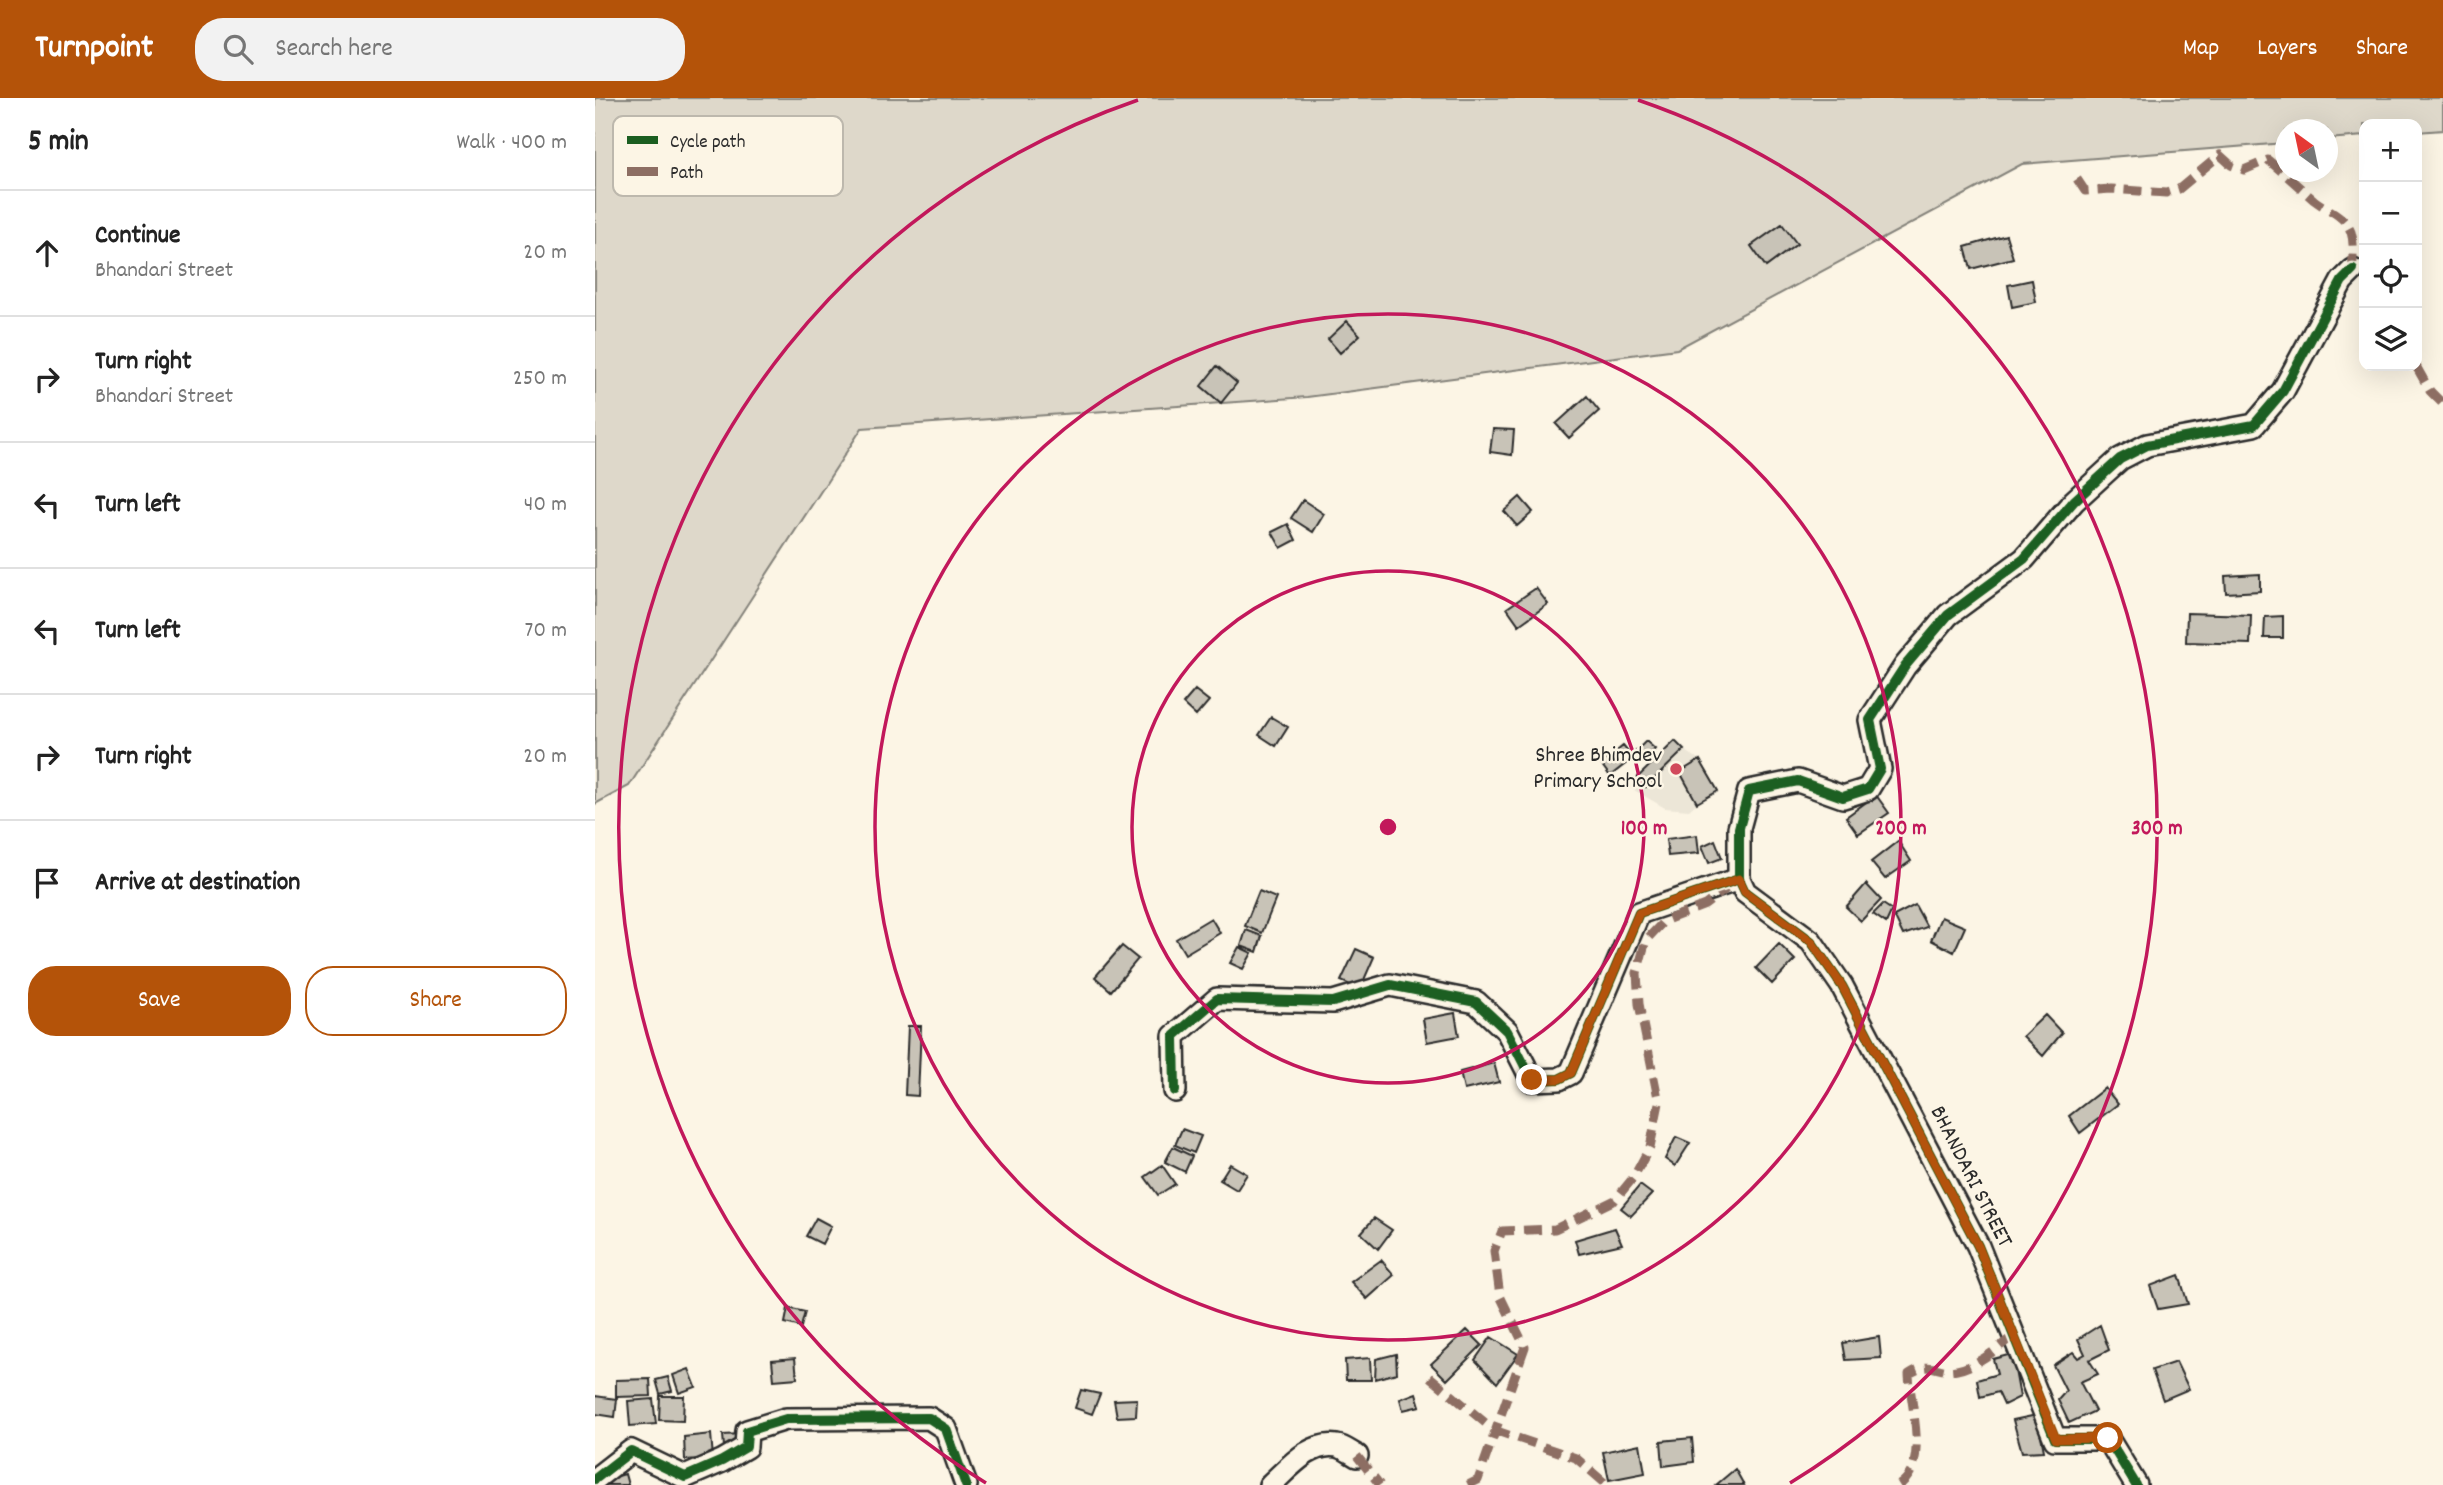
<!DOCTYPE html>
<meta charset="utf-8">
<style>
:root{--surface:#fff;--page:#f2f2f2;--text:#222;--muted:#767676;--line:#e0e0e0;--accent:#b45309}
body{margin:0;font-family:Dekko,sans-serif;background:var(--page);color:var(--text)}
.controls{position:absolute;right:21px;top:21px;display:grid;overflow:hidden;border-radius:14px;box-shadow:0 7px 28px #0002}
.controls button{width:63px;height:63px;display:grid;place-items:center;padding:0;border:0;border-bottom:2px solid var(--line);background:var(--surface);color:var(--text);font:35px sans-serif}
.compass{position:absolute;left:1680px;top:21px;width:63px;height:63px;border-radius:50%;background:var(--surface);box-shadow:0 7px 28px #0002;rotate:327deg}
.stop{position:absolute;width:21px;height:21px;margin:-16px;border:5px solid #b45309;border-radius:50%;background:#fff}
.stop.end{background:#b45309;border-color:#fff;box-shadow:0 2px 7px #0008}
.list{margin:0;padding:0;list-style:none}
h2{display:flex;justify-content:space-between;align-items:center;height:91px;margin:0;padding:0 28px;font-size:30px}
h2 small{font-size:23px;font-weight:400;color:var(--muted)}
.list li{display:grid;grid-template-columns:46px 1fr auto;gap:21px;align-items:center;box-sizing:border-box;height:126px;padding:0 28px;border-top:2px solid var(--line)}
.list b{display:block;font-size:26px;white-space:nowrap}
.list p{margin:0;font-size:23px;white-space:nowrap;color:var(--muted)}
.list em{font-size:23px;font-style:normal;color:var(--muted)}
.actions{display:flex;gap:14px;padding:21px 28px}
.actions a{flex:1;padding:16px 0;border:2px solid var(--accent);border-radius:28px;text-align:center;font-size:24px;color:var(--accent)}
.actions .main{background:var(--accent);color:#fff}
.icon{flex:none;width:38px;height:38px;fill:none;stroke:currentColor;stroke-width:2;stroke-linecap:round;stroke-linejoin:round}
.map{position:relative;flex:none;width:1848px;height:1387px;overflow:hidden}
header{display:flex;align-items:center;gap:42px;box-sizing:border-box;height:98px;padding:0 35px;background:var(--accent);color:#fff}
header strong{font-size:33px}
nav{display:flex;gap:38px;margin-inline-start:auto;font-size:24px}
.search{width:490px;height:63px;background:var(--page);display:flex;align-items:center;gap:18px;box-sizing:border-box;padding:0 24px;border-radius:28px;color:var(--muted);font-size:26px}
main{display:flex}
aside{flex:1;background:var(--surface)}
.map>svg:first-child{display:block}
.built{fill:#ece6d7}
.green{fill:#ded8ca;stroke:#84827a;stroke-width:2}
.building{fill:#c8c3b7;stroke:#2b2b2b;stroke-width:2}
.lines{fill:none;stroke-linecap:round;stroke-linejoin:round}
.minor-casing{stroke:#2b2b2b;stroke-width:26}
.minor{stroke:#fcf5e5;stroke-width:21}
.quiet{stroke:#8d6e63;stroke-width:9;stroke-dasharray:18 9;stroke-linecap:butt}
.cycleway-casing{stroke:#fcf5e5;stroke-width:15}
.cycleway{stroke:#1b5e20;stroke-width:10}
.route{stroke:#b45309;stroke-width:9}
.ring{fill:none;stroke:#c2185b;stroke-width:3.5}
.poi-dot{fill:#d1495b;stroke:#fcf5e5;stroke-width:2.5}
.labels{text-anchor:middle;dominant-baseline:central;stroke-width:5;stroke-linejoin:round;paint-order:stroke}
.poi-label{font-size:23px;fill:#2b2b2b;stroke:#fcf5e5;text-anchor:end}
.street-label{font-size:23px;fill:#2b2b2b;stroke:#fcf5e5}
.key{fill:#fcf5e5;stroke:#bdb8ad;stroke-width:2}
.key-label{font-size:19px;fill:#2b2b2b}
.centre{fill:#c2185b;stroke:#fcf5e5;stroke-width:3.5}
.ring-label{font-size:21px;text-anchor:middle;font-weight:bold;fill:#c2185b;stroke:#fcf5e5;stroke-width:5;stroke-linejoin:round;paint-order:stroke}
</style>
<header>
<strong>Turnpoint</strong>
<div class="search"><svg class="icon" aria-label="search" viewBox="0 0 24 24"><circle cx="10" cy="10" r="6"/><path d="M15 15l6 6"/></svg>Search here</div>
<nav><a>Map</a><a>Layers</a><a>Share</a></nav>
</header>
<main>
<aside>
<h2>5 min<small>Walk · 400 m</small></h2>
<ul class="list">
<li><svg class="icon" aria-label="ahead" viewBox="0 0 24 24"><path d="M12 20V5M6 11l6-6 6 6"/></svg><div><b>Continue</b><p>Bhandari Street</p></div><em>20 m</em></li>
<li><svg class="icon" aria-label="right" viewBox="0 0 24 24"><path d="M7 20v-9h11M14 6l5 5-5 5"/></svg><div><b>Turn right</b><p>Bhandari Street</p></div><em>250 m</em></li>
<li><svg class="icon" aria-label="left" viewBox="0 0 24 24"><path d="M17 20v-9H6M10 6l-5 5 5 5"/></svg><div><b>Turn left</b></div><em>40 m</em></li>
<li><svg class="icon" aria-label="left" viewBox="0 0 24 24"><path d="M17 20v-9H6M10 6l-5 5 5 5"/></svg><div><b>Turn left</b></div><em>70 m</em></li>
<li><svg class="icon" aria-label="right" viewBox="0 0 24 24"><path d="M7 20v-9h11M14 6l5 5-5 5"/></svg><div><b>Turn right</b></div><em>20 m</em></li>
<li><svg class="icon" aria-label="arrive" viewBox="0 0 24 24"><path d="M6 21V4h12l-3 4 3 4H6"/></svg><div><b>Arrive at destination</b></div></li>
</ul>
<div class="actions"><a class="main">Save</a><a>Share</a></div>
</aside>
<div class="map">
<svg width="1848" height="1387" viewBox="0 0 1848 1387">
<rect width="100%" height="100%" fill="#fcf5e5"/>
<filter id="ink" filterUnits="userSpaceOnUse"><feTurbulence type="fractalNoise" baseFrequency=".0143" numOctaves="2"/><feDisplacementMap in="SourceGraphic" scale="14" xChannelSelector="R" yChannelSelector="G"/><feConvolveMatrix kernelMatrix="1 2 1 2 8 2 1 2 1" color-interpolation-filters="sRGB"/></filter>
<g filter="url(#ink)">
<!-- built -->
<path class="built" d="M1080,643l9,9 16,10 18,31 -21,12 -8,7 -24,-2 -36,-21z"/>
<!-- green -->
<path class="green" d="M0,0h1848v32l-26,2v-8h-53v12l-36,3 -1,-9h-42v13l-263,21 -345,185 -370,48 -445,31 -233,358 -34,18z"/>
<!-- building -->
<path class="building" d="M1187,126l15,20 -31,23 -15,-21z
M1411,137l7,23 -42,11 -6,-22z
M1437,182l4,22 -24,5 -4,-22z
M752,223l13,14 -20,18 -12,-14z
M622,268l20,17 -16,20 -20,-17z
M992,298l12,15 -30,27 -13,-14z
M898,331l21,1 -2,25 -22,-3z
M925,399l13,15 -16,14 -13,-15z
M708,402l21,14 -11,18 -22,-14z
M693,426l8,16 -15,8 -9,-16z
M1665,476v17l-34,2 -1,-17z
M941,490l12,16 -29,21 -12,-17z
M1592,515l64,2 -1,29 -64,-2z
M1688,518v22h-19l1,-21z
M600,592l14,11 -13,15 -13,-12z
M676,619l17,10 -12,19 -17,-11z
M1051,643l9,8 -10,11 -9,-9z
M1080,643l9,9 -38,37 -9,-9z
M1028,648l10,12 -23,18 -9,-12z
M1105,662l18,31 -21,12 -17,-31z
M1281,697l13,18 -31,21 -12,-17z
M1102,737l2,18 -31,3 -2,-17z
M1120,742l7,18 -13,5 -7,-17z
M1303,743l13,20 -26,18 -14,-17z
M1271,786l15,16 -20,21 -15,-14z
M664,793l17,7 -14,35 -17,-7z
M1288,806l9,6 -6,13 -13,-9z
M1320,807l12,22 -24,8 -9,-19z
M1346,819l24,10 -11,25 -23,-12z
M616,820l9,15 -35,21 -9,-15z
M651,832l16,6 -5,16 -16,-6z
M1184,846l16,16 -23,24 -16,-16z
M527,848l16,13 -27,32 -16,-14z
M644,849l13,6 -9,16 -13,-6z
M761,851l18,8 -14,32 -19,-8z
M860,915l4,23 -32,6 -4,-23z
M1450,917l17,18 -19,23 -20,-20z
M313,928h13l-3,70 -13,-1z
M899,965l5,19 -35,8 -4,-18z
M1510,990l13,16 -38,29 -11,-17z
M587,1031l19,7 -7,17 -19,-8z
M1081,1039l14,6 -15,23 -10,-7z
M578,1049l19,9 -7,16 -20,-10z
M635,1066l17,10 -10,16 -17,-10z
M567,1067l13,19 -17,11 -13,-18z
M1045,1087l12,9 -21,22 -10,-8z
M221,1120l15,8 -9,18 -16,-8z
M779,1120l18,12 -14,19 -17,-16z
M1020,1130l7,16 -43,10 -4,-14z
M786,1162l13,15 -27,24 -16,-17z
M1584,1177l9,29 -30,5 -8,-23z
M193,1210l17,4 -4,15 -16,-4z
M1505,1227l9,25 -20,10 9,14 -18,8 15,29 -26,12 -11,-23 8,-9 -13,-26 20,-13 5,6 7,-4 -7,-15z
M872,1232l15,15 -35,35 -16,-16z
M896,1239l27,17 -21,29 -22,-23z
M1284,1239l2,21 -35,2 -3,-17z
M801,1256l1,19 -22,6 1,-20z
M1417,1256l8,43 -16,8 -6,-13 -18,5 -3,-17 20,-6 -4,-15z
M200,1260l2,20 -23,2 -2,-20z
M775,1260l1,22h-25l-1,-20z
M1581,1264l13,27 -26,11 -11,-30z
M94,1271l7,18 -17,6 -6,-18z
M73,1279l4,14 -12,3 -4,-14z
M55,1281l1,17 -35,1v-17z
M486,1292l19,4 -8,20 -17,-6z
M821,1295l4,13 -17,4 -3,-11z
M0,1298l22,3 -2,18 -20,-3z
M65,1298h24l-1,25 -24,-1z
M58,1301l3,25 -26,2 -2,-25z
M542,1301l-1,17 -19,1 -3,-17z
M1442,1317l7,36 -22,1 -9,-32z
M116,1336l2,24 -28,2 -1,-23z
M146,1336l1,12 -18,1 -1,-12z
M1097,1340l2,24 -31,4 -2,-25z
M1045,1346l5,29 -36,7 -6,-28z
M1140,1371l9,16h-28z
M30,1376l3,11h-26l-1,-4z"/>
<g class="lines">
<defs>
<path id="minor" d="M1144,781l6,13 66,49 31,45 136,260 77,193h53l28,46
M580,993l-1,-55 43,-37 116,3 57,-17 86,17 31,29 25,49 27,-1 12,-6 68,-160 100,-34v-51l10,-37 49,-10 45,16 25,-8 12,-20 -10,-49 35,-54 43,-51 76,-56 50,-58 46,-42 27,-14 107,-20 29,-34 59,-110 11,-11
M0,1381l36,-28 54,26 37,-16 24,-14 1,-16 39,-12 143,-1 17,11 20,56
M675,1387c18,-16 40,-44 67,-39 7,1 14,7 20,10"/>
</defs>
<!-- minor casing -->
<use href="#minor" class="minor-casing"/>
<!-- minor -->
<use href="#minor" class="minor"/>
<!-- quiet -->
<path class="quiet" d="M1482,81l8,12 26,-2 55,4 13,-4 41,-34 11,10 13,5 24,-10c16,13 31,27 46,40 14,11 29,13 37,32 4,12 1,25 2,38l11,3
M1821,268l14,25 13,13
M835,1279l64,53 82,28 31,27
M762,1358l23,29
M873,1387l10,-5 47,-133 -25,-51 -6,-45 8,-20 53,-2 60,-29 18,-22 17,-31 9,-44 -20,-99 -2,-31 9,-33 18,-19 41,-16 21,-16
M1304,1387c31,-20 11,-79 10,-111 25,-15 27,0 48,-4 20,-4 41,-22 57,-35"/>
<defs>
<path id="cycleway" d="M1144,781l6,13 66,49 31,45 136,260 77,193h53l28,46
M580,993l-1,-55 43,-37 116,3 57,-17 86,17 31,29 25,49 27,-1 12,-6 68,-160 100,-34v-51l10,-37 49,-10 45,16 25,-8 12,-20 -10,-49 35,-54 43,-51 76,-56 50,-58 46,-42 27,-14 107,-20 29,-34 59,-110 11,-11
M0,1381l36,-28 54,26 37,-16 24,-14 1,-16 39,-12 143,-1 17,11 20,56"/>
</defs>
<!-- cycleway casing -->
<use href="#cycleway" class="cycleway-casing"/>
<!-- cycleway -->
<use href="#cycleway" class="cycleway"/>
</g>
</g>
<g class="lines" filter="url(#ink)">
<!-- route -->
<path class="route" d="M937,982l27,-1 12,-6 68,-160 100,-34 6,13 66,49 31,45 136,260 78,193 52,-1"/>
</g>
<!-- distance rings -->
<g class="ring">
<circle cx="793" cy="729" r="256"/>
<circle cx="793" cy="729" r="513"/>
<path d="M391 1385A769 769 0 0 1 543 2M1043 2A769 769 0 0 1 1195 1385"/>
</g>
<!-- markers -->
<circle class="poi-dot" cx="1081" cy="671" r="7"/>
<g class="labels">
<!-- poi labels -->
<g class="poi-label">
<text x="1067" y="658">Shree Bhimdev<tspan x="1067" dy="26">Primary School</tspan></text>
</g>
<!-- street labels -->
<g class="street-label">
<text transform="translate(1375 1079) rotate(63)">BHANDARI STREET</text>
</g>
</g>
<!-- legend -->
<rect x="18" y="18" width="230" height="80" rx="10" class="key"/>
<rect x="32" y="38" width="31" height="8" fill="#1b5e20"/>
<rect x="32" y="69" width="31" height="9" fill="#8d6e63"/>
<g class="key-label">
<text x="75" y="49">Cycle path</text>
<text x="75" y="80">Path</text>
</g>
<circle cx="793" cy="729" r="10" class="centre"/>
<g class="ring-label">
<text x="1049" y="736">100 m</text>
<text x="1306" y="736">200 m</text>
<text x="1562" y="736">300 m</text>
</g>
</svg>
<div class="controls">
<button>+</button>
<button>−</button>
<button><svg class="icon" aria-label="locate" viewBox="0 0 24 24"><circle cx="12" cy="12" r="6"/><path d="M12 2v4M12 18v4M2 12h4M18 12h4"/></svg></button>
<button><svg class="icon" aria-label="layers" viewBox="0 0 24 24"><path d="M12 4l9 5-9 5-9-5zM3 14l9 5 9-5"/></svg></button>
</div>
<svg class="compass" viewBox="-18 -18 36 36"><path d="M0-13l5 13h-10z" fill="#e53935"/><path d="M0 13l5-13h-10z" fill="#767676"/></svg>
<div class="stop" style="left:1513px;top:1340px"></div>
<div class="stop end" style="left:937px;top:982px"></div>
</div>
</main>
